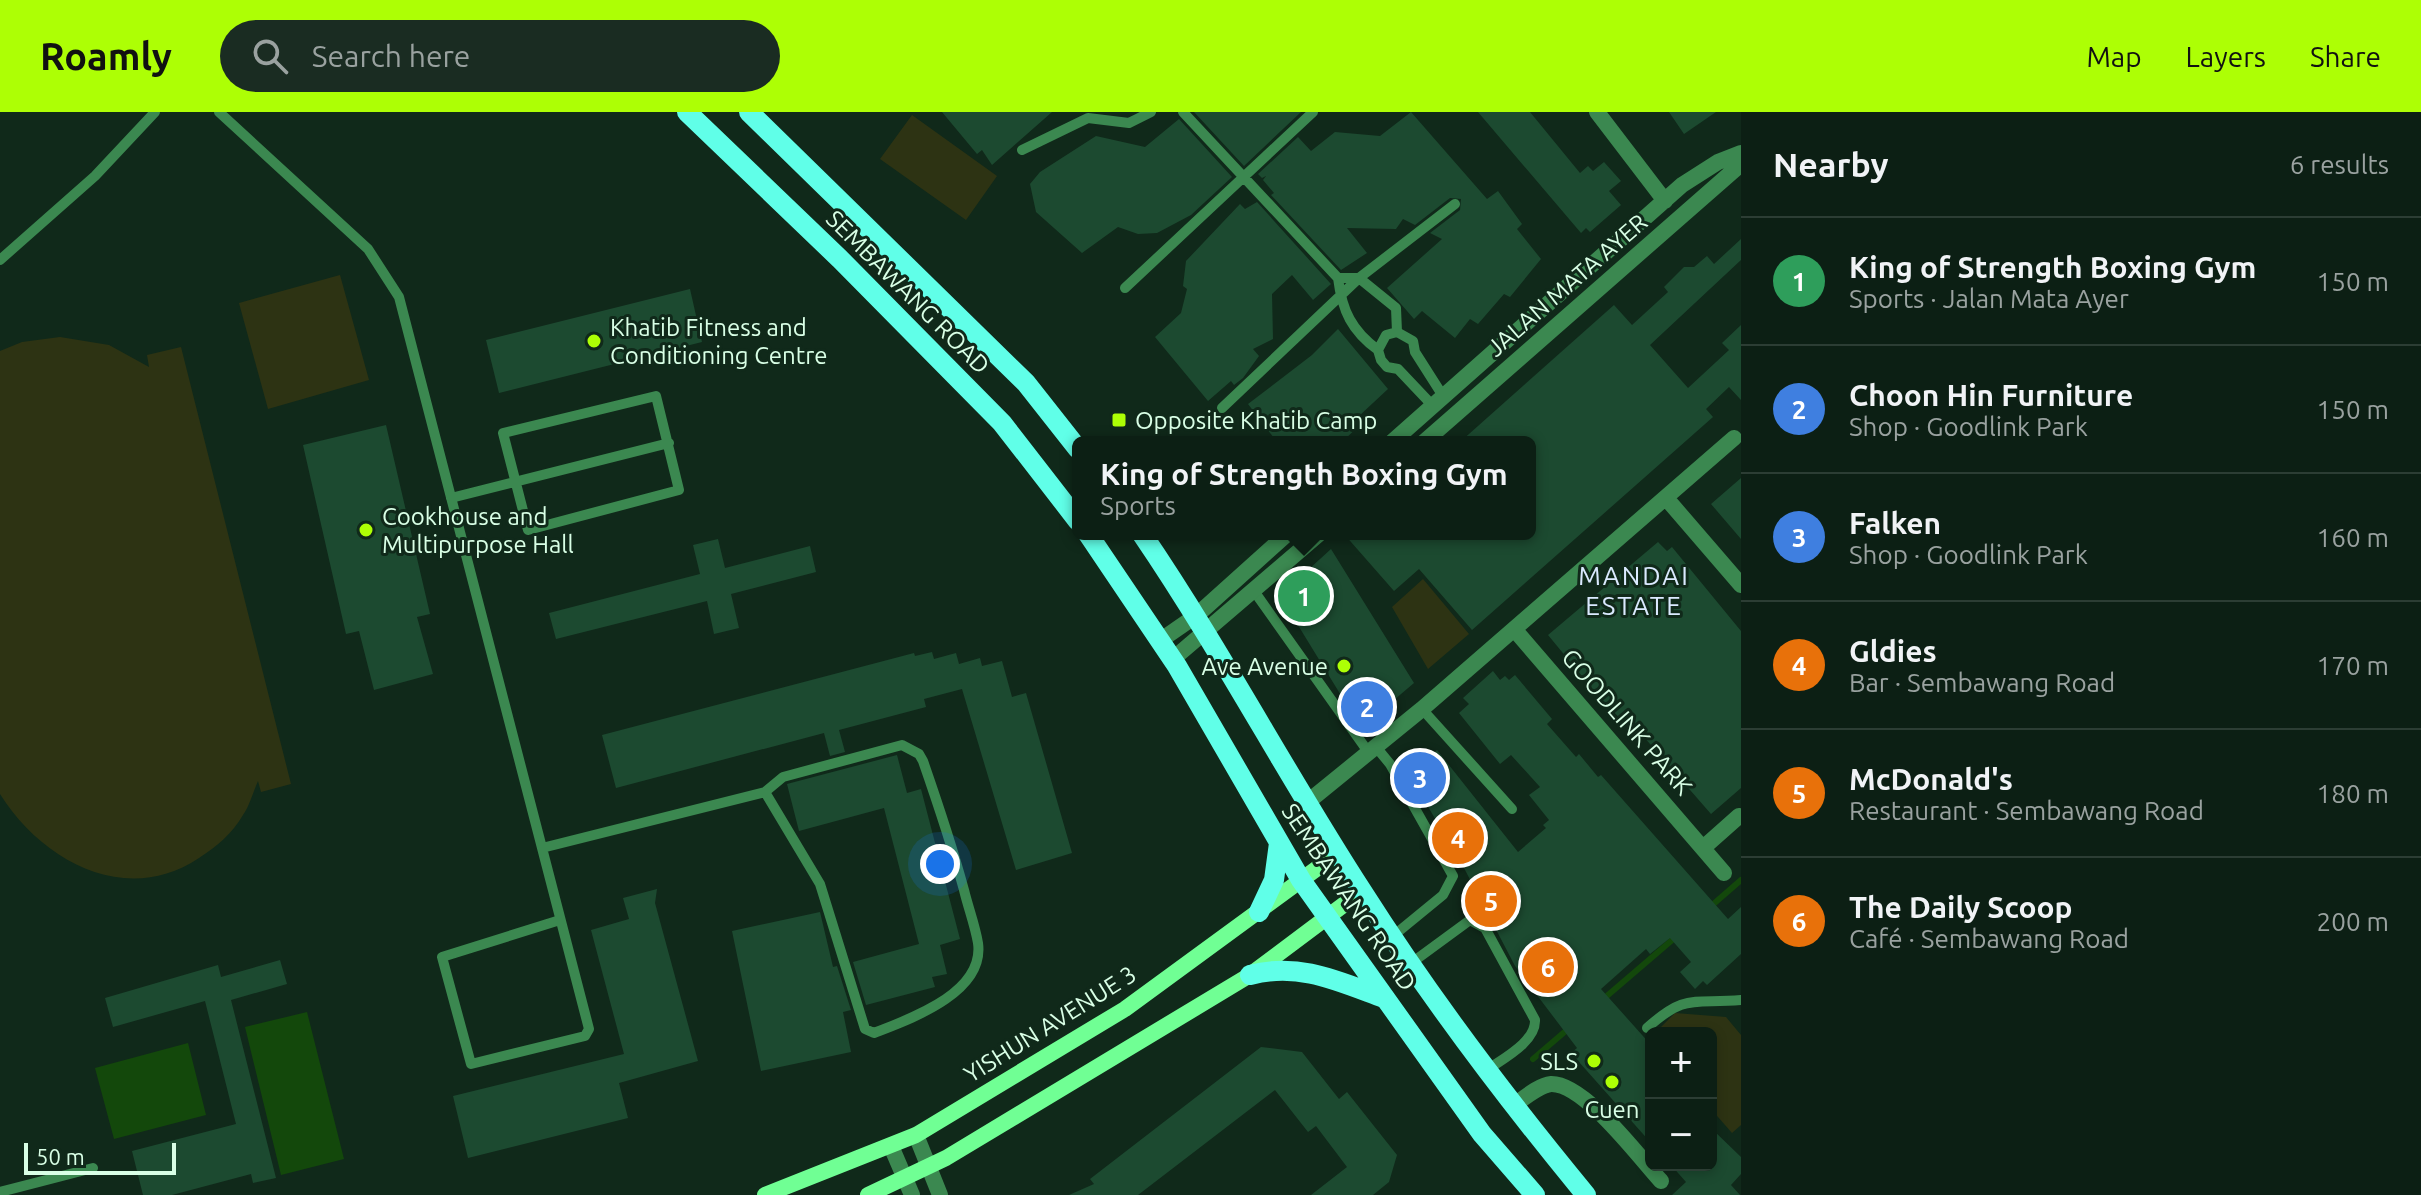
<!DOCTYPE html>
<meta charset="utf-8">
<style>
:root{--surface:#0c1f14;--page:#1a2c22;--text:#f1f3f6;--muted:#9aa2a0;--line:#2c3d34;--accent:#adff05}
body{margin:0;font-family:Ubuntu,sans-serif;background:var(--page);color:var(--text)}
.controls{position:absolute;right:24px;bottom:24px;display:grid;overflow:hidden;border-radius:12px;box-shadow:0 4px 12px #0003}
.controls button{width:72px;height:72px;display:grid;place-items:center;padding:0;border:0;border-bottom:2px solid var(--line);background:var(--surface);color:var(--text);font:40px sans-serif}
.scale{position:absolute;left:24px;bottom:20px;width:152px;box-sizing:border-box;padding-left:8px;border:4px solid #d9ffe6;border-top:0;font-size:22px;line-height:28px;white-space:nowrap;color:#d9ffe6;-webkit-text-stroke:6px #10291a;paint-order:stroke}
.you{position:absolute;left:940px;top:752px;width:28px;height:28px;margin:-20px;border:6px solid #fff;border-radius:50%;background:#1a73e8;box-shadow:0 0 0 12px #1a73e833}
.badge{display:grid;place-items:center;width:52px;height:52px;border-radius:50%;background:var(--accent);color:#fff;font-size:26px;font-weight:700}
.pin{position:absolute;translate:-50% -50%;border:4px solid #fff;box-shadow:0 2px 8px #0006}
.popup{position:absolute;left:1072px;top:324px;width:464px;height:104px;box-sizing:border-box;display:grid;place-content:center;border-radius:12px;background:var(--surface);filter:drop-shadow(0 2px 6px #0005);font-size:26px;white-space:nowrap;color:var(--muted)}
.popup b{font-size:30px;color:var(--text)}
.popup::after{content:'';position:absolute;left:50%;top:100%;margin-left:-16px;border:16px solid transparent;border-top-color:var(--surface)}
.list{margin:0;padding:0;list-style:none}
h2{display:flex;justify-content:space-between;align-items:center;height:104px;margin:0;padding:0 32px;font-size:34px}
h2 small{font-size:26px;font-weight:400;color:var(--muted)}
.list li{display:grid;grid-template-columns:52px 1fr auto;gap:24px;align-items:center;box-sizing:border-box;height:128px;padding:0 32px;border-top:2px solid var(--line)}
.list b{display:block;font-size:30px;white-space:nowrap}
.list p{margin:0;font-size:26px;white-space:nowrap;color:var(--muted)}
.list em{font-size:26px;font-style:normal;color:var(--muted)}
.icon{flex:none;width:44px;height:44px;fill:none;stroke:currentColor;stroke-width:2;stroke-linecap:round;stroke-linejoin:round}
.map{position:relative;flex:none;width:1741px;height:1083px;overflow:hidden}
header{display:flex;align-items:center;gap:48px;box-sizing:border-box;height:112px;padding:0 40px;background:var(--accent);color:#111}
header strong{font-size:38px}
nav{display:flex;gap:44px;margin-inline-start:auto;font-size:28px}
.search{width:560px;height:72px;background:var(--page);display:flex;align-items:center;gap:20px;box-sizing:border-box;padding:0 28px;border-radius:44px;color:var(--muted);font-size:30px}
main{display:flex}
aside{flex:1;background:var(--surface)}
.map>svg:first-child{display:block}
.green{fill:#2d3313}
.water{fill:#13480b}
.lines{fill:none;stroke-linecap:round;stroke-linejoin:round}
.stream{stroke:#13480b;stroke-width:6}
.building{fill:#1c4a30}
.service{stroke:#3b8850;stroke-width:10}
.minor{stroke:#3b8850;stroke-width:16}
.secondary{stroke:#70ff94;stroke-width:16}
.primary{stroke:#60ffe8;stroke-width:20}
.poi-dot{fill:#adff05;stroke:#10291a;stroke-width:3}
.labels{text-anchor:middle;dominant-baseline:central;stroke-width:6;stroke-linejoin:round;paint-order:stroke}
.street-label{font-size:24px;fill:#d9ffe6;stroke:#10291a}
.poi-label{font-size:24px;fill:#d9ffe6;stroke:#10291a;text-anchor:start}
.neighbourhood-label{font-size:26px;letter-spacing:2px;fill:#dbeaff;stroke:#10291a}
</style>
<header>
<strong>Roamly</strong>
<div class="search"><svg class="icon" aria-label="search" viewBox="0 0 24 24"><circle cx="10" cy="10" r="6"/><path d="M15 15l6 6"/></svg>Search here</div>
<nav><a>Map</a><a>Layers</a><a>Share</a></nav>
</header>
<main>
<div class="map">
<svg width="1741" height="1083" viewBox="0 0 1741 1083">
<rect width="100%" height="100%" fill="#10291a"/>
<!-- green -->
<path class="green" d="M912,3l85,61 -31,44 -86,-61z
M340,163l29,105 -101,29 -29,-106z
M60,225l49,8 40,22 -2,-12 34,-8 110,437 -30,8 -3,-11c-5,11 -8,24 -15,34 -11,19 -26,31 -44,43 -73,49 -157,3 -199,-64v-443l22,-9z
M1423,467l46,55 -41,35 -36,-62z
M1675,901l51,4 15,18v90l-9,8 -21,-24v-76h-56z"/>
<!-- water -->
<path class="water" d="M307,900l37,147 -63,16 -36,-148z
M188,931l18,72 -92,24 -19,-71z"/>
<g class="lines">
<!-- stream -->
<path class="stream" d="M1710,795l31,-27
M1601,889l77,-66
M1533,947l35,-30"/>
</g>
<!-- building -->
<path class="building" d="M942,0h110l-60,53 -10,-15 -5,4z
M1194,0h107l-57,54z
M1411,0l76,87 11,-8 24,33 -5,5 24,30 -31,38 -6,-3 -26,30 -8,-5 -15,19 -33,-27 -8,8 -27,-31 55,-49 -12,-6 30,-23 1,-11 -11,-1 -35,27 -12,-6 -7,10 -49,-1 20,25 -26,17 -70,-75 3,-2 -11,-13 3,-4 -4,2 -4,-4 40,-37 13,14 24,-19 45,4z
M1478,0h52l50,61 8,-7 5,5 11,-9 17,19 -12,10 12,14 -31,27 -4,-4 -5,5z
M1669,0h47l-32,22z
M1179,7l53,58 -41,38 -34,18 -19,1 -20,-7 -36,26 -46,-41 -6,-28 10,-12 56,-36 49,11z
M1257,90l74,82 -18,16 -21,-25 -20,19 1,45 -20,10 6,7 -16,22 -9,7 -3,-4 -23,20 -53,-64 26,-24 6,-24 -4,-3 3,-25 54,-57 5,5z
M1741,127v21l-91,85 38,43 41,-38 -7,-7 19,-18v75l-12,-13 -23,22 7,8 -241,213 -53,-61 -25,22 -50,-57h186v-92h-70l154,-137 18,20 36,-33 -4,-5 20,-20h10l13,-11 7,8z
M690,177l12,53 -203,51 -13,-53z
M1338,217l50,60 -29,27 5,5 -22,21h-65l-29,-38 64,-49z
M386,313l44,189 -13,3 16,57 -59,16 -15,-59 -13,3 -43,-189z
M1741,366v61l-30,-35z
M718,427l7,29 85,-22 6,26 -85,22 8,34 -25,6 -7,-33 -151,38 -7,-26 151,-39 -7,-29z
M1658,430l9,9 5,-4 69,84v157l-30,26 -81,-93 -5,3 -30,-32 -47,-57z
M1331,437l83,134 -53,45 -76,-124 2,-15z
M932,540l2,7 22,-6 3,11 21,-6 2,8 20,-5 10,36 14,-4 46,160 -56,17 -54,-181 -38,10 2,8 -87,23 6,22 -15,4 -6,-23 -208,55 -14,-53 312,-82 1,3z
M1493,559l7,9 5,-4 4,4 6,-5 37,44 -5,5 29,33 3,-3 19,23 3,-2 127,144 13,-12v47l-34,31 -4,-4 -8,8 -15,-17 11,-10 -21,-24 -20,16 -4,-5 -45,40 50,56v98l-80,-90 6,-5 -62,-82 -51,-98 -54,-92 27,-26 81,102 28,-24 -3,-3 6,-5 -20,-25 11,-8 -29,-32 -11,9 -41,-51 10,-9 -6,-6z
M897,643l10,38 14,-4 39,150 -20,6 7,29 -15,3 3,10 -69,18 -13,-43 66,-18 -35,-136 -85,23 -12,-47z
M657,777l-2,14 43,158 -79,22 9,35 -160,40 -15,-62 171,-42 -33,-124 38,-11 -6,-21z
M820,800l13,55 4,-1 14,44 -8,2 8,40 -90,19 -29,-140z
M280,848l7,24 -56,16 45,178 -23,5 -2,-9 -79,21h-29l-11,-44 104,-27 -31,-123 -92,26 -8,-29 113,-33 3,12z
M1261,935l41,5 37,47 8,-7 50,63 -8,27 -16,13h-62l36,-28 -31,-41 -8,6 -33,-42 -137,105h-69l25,-11 -4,-5z
M1711,1016l30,29v17l-10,11 9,10h-68l14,-13 -15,-17h40z"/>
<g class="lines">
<!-- service -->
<path class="service" d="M219,0l149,137 31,48 190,732 -4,7 -114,28 -29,-107 118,-37
M1183,0l155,166c4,33 14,53 40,72
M1022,38l66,-32 41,5 22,-11
M0,148l95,-84 60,-64
M1338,166h21l37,30 1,24
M1125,176l188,-176
M656,284l23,94 -151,40 -25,-97z
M1433,294l-35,-37 -11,-2 -6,-7 -3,-10 8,-15 11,-3 16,9 2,11 28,44
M1222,296l137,-130 96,-74
M451,386l218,-55
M1254,479l115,162
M1422,597l90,100
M1376,635l14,17 63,112 -10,19 -50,41
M542,736l223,-56 18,-15 119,-32 17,9 4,7c15,43 29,85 41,129 4,17 11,35 14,53 7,50 -68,76 -104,90l-9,-4 -45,-145 -55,-92
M1410,852l60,-44 15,8 50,92c1,22 -33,39 -48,50
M1647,916c39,-35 45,-24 94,-28
M0,1080l93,-24"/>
<!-- minor -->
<path class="minor" d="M1597,0l68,89
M1392,330l290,-257 36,-23 23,-9
M1424,330l317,-278
M1666,386l75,87
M1514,517l210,244
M1161,528l36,-25 90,-81
M1173,547l146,-125
M1309,689l113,-92 312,-271
M1703,736l36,-32
M1513,994c10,-7 26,-21 38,-22 33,-1 87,72 110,97
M916,1023l24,60
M891,1034l21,49"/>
<!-- secondary -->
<path class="secondary" d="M765,1083l151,-60 209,-126 213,-156
M868,1083l78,-37 304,-183 112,-84"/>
<!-- primary -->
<path class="primary" d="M687,0l153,147 162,164 76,98
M749,0l277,271 52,66
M1088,422l89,132 124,214 181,254 53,61
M1142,422c79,116 144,240 220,357 68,107 144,207 224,304
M1259,800l15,-32 5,-37
M1250,863c49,-13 88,6 134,23"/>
</g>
<!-- markers -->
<g class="poi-dot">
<circle cx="594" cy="229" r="8"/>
<rect x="1111" y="300" width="16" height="16" rx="4"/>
<circle cx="366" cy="418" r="8"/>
<circle cx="1344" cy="554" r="8"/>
<circle cx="1594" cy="949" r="8"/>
<circle cx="1612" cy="970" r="8"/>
</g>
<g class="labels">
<!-- street labels -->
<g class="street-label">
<text transform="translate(1567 173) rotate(-41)">JALAN MATA AYER</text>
<text transform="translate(908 180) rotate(45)">SEMBAWANG ROAD</text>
<text transform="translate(1627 610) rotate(49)">GOODLINK PARK</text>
<text transform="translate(1349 785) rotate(56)">SEMBAWANG ROAD</text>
<text transform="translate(1050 912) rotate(-32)">YISHUN AVENUE 3</text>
</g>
<!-- poi labels -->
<g class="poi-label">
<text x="610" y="215">Khatib Fitness and<tspan x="610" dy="28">Conditioning Centre</tspan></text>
<text x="1135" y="308">Opposite Khatib Camp</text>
<text x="382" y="404">Cookhouse and<tspan x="382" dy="28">Multipurpose Hall</tspan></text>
<text x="1328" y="554" text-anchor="end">Ave Avenue</text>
<text x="1578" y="949" text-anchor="end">SLS</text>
<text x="1612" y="997" text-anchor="middle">Cuen</text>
</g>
<!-- neighbourhood labels -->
<g class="neighbourhood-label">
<text x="1634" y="463">MANDAI<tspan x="1634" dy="30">ESTATE</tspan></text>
</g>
</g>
</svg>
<div class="controls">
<button>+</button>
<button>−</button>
</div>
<div class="scale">50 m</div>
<div class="you"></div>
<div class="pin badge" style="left:1304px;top:484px;background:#2e9e5b">1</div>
<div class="popup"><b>King of Strength Boxing Gym</b>Sports</div>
<div class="pin badge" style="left:1367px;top:595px;background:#3f7fe0">2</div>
<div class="pin badge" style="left:1420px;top:666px;background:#3f7fe0">3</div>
<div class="pin badge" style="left:1458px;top:726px;background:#e8710a">4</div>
<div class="pin badge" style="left:1491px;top:789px;background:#e8710a">5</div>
<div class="pin badge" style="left:1548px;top:855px;background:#e8710a">6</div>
</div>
<aside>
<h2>Nearby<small>6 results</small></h2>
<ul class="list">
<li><span class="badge" style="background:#2e9e5b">1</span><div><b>King of Strength Boxing Gym</b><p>Sports · Jalan Mata Ayer</p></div><em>150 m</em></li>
<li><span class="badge" style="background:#3f7fe0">2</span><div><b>Choon Hin Furniture</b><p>Shop · Goodlink Park</p></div><em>150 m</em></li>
<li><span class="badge" style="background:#3f7fe0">3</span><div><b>Falken</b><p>Shop · Goodlink Park</p></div><em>160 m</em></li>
<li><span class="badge" style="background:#e8710a">4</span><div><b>Gldies</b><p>Bar · Sembawang Road</p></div><em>170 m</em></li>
<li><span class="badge" style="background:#e8710a">5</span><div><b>McDonald's</b><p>Restaurant · Sembawang Road</p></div><em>180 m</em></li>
<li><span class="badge" style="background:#e8710a">6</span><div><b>The Daily Scoop</b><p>Café · Sembawang Road</p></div><em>200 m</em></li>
</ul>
</aside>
</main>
